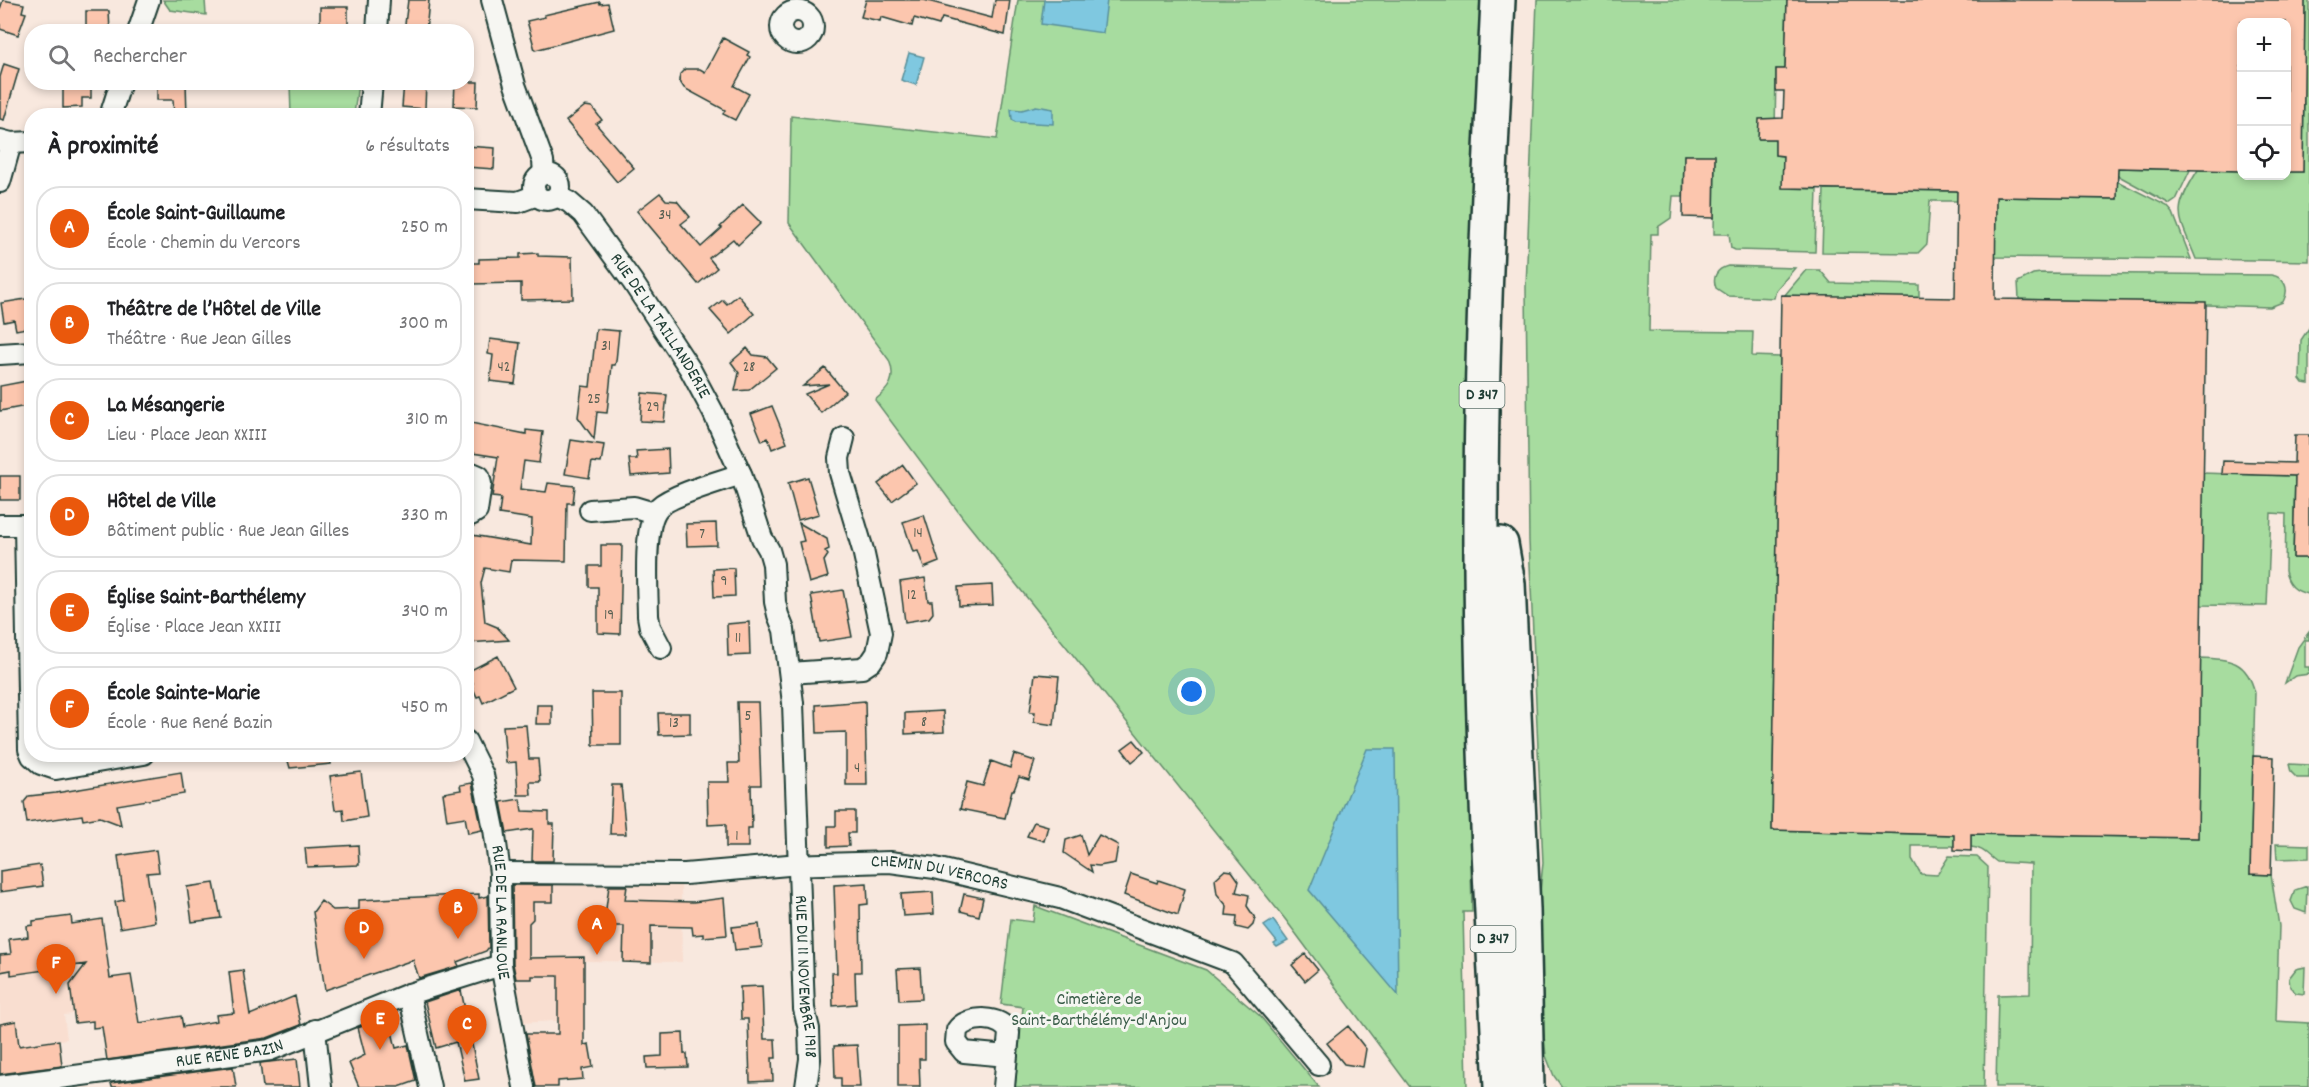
<!DOCTYPE html>
<html lang="fr">
<meta charset="utf-8">
<style>
:root{--surface:#fff;--page:#f2f2f2;--text:#202124;--muted:#757577;--line:#e0e0e0;--accent:#ea580c}
body{margin:0;font-family:Dekko,sans-serif;background:var(--page);color:var(--text)}
.controls{position:absolute;right:18px;top:18px;display:grid;overflow:hidden;border-radius:12px;box-shadow:0 3px 9px #0003}
.controls button{width:54px;height:54px;display:grid;place-items:center;padding:0;border:0;border-bottom:2px solid var(--line);background:var(--surface);color:var(--text);font:30px sans-serif}
.you{position:absolute;left:1192px;top:692px;width:21px;height:21px;margin:-15px;border:4px solid #fff;border-radius:50%;background:#1a73e8;box-shadow:0 0 0 9px #1a73e833}
.badge{display:grid;place-items:center;width:39px;height:39px;border-radius:50%;background:var(--accent);color:#fff;font-size:20px;font-weight:700}
.pin{position:absolute;translate:-50% -50px;filter:drop-shadow(0 2px 3px #0008)}
.pin::after{content:'';position:absolute;top:32px;width:21px;height:18px;background:inherit;clip-path:polygon(0 0,100% 0,50% 100%)}
.list{margin:0;padding:0;list-style:none}
h2{display:flex;justify-content:space-between;align-items:center;height:78px;margin:0;padding:0 24px;font-size:26px}
h2 small{font-size:20px;font-weight:400;color:var(--muted)}
.list li{display:grid;grid-template-columns:39px 1fr auto;gap:18px;align-items:center;box-sizing:border-box;height:84px;margin:0 12px 12px;padding:0 12px;border:2px solid var(--line);border-radius:24px}
.list b{display:block;font-size:22px;white-space:nowrap}
.list p{margin:0;font-size:20px;white-space:nowrap;color:var(--muted)}
.list em{font-size:20px;font-style:normal;color:var(--muted)}
.icon{flex:none;width:33px;height:33px;fill:none;stroke:currentColor;stroke-width:2;stroke-linecap:round;stroke-linejoin:round}
.map{position:relative;flex:none;width:2309px;height:1087px;overflow:hidden}
.search{position:absolute;background:var(--surface);box-shadow:0 3px 9px #0003;left:24px;top:24px;width:450px;height:66px;display:flex;align-items:center;gap:15px;box-sizing:border-box;padding:0 21px;border-radius:24px;color:var(--muted);font-size:22px}
.panel{position:absolute;background:var(--surface);box-shadow:0 3px 9px #0003;left:24px;top:108px;width:450px;height:654px;border-radius:24px}
.map>svg:first-child{display:block}
.built{fill:#f9ded0}
.green{fill:#a7dc9f;stroke:#638c6a;stroke-width:1.5}
.water{fill:#7fc8e0;stroke:#59909b;stroke-width:1.5}
.building{fill:#fcc6ae;stroke:#1f3d34;stroke-width:1.5}
.lines{fill:none;stroke-linecap:round;stroke-linejoin:round}
.street-casing{stroke:#1f3d34;stroke-width:24}
.highway-casing{stroke:#1f3d34;stroke-width:38}
.street{stroke:#f6f6f2;stroke-width:20}
.highway{stroke:#f6f6f2;stroke-width:33}
.labels{text-anchor:middle;dominant-baseline:central;stroke-width:6;stroke-linejoin:round;paint-order:stroke}
.number-label{font-size:15px;fill:#565f52}
.shield{fill:#f6f6f2;stroke:#60746d;stroke-width:1.5}
.shield-label{font-size:16px;font-weight:bold;fill:#1f3d34}
.street-label{font-size:18px;fill:#1f3d34;stroke:#f6f6f2}
.park-label{font-size:18px;fill:#3a5d49;stroke:#f6f6f2}
</style>
<div class="map">
<svg width="2309" height="1087" viewBox="0 0 2309 1087">
<rect width="100%" height="100%" fill="#f8e8de"/>
<filter id="ink" filterUnits="userSpaceOnUse"><feTurbulence type="fractalNoise" baseFrequency=".0167" numOctaves="2"/><feDisplacementMap in="SourceGraphic" scale="12" xChannelSelector="R" yChannelSelector="G"/><feConvolveMatrix kernelMatrix="1 2 1 2 8 2 1 2 1" color-interpolation-filters="sRGB"/></filter>
<g filter="url(#ink)">
<!-- built -->
<path class="built" d="M585,879l96,2 1,81 -98,-1v58l-62,4 -9,-45 -3,-93 4,-4 56,-1 8,6z
M104,941l11,68 -51,6 3,24 -8,1 3,25 -62,9v-119z"/>
<!-- green -->
<path class="green" d="M163,0h42l1,15 -36,-5z
M1018,0h466l-18,625 6,287h-9l4,175h-57l-125,-168 -322,-401 -88,-118c14,-11 22,-21 14,-40l-100,-137 2,-107 206,23z
M1537,0h250l-2,69h-9l-1,64 -16,6h16v16l8,1v32l34,1 -2,63 -80,-2 -4,-2 -2,-14h-15l1,-78 -31,-1 -1,41h-10l-2,22 -13,9v7h-7l-2,97 104,1 -1,24 28,1 -8,473 182,5v11h-42v13l9,15 16,1 12,-19 28,1 11,10 -4,220h-422l-8,-11 -8,-20 -8,-81 -2,-71 4,-12 3,-29 -14,-322 -3,-253z
M2305,0h4v261l-113,-2c-18,-45 -25,-46 2,-89l43,1 1,5h44l1,-4h16z
M290,83h68l-4,32h-81h18z
M2118,168l72,2 -14,30 -6,4 -53,-29z
M2117,181l50,25 6,7 18,46 -196,-2 1,-60 121,2z
M1824,189l133,2v10h-27l-3,43 -9,9 -96,-1z
M1728,266l67,2 -19,22 -2,8 -46,-2 -12,-8c-4,-10 0,-19 12,-22z
M1806,270h14l11,13 88,2v13l-135,-2z
M2041,273l230,2c14,2 19,14 12,27l-13,5 -251,-8 -1,-17 15,-8z
M2309,328v56l-6,-1 -3,-4 1,-39z
M2202,473l93,3 -2,82h16v36c-14,-2 -21,-9 -24,-23l1,-57 -15,-1 -4,93 -66,-1z
M2309,632v8h-4v27h4v7l-14,2 -10,7 13,-36z
M2200,658c30,1 47,2 55,35l-5,181 21,1 8,51 -3,95 33,2v64h-313l2,-92 32,-1 1,-130 -34,-2c-10,-7 -13,-14 -26,-15v-13l227,4z
M2289,764l20,1v13h-12l-6,-6z
M2276,844l33,1v13l-32,1z
M2307,886l-1,27 -11,-4 -4,-8 4,-11z
M1035,906l171,64 54,46 59,71h-304l8,-80 -22,-3 10,-85 22,3z
M2305,967l-1,27 -8,-1 -6,-6 -1,-9 7,-9z"/>
<!-- water -->
<path class="water" d="M1044,0h63l-4,33 -62,-9z
M909,53l15,4 -8,28 -15,-5z
M1036,106l17,3v15l-38,-2 -3,-3 -1,-10 11,1z
M1367,749h28l3,246 -89,-105z
M1273,920l15,21 -11,6 -3,-3 3,-2 -13,-16z"/>
<!-- building -->
<path class="building" d="M3,0l21,4 -2,8 4,1 -8,22 -18,-6v-20z
M408,0h21l-3,32h-22z
M866,0h58l68,18 3,-18h15l-5,35 -63,-17 -3,7 -25,-7 -2,8 -31,-9 -1,4 -19,-4z
M1787,0h518l-2,172h-17v-150h-45v149l-123,-3 -1,31 -121,-2 -1,102 211,3 -8,536 -227,-4v17l-17,-1v-15l-182,-5 9,-535 174,3 2,-107 -175,-3 1,-32 -8,-1v-16h-17l1,-20 24,-1 1,-27h-8v-22h9z
M600,2v2l8,-1 6,26 -79,21 -8,-29 18,-4 -1,-2z
M320,7h28v25h-28z
M86,11h23l1,21h-24z
M723,38l26,14 -2,3 3,2 -16,29 15,8 -14,26 -12,-6 2,-4 -41,-22 -5,-8 1,-6 5,-5h15l5,3z
M4,64l15,5 -15,51 -4,-1v-42z
M63,82h28v16h-9v9l-19,1z
M157,82h29l1,34h-13l-1,-16h-16z
M404,82h22l-1,27 -23,-2z
M455,82h23l-1,25 -23,-1z
M585,106l7,1 10,13 -6,4 38,44 -17,14 -51,-61z
M466,146l29,2 -1,21 -28,-2z
M1684,155h31l-1,63 -31,-1z
M660,193l6,7 11,1 13,16 -9,7 20,23 21,-19 -2,-1 23,-22 18,18 -23,22 -5,-6 -24,19 8,10 -19,16 -61,-73z
M538,253v3l34,1 1,42 -52,1v-17l-49,1v-21h7v-4l41,-1v-4z
M738,295l16,19 -23,20 -21,-24 13,-10 4,4z
M32,298v29l-16,3 -2,-10 -10,2 -3,-19z
M596,329l23,2 -3,30 -1,4h-3l-5,48 -10,-1 -3,27 -16,-22 4,-31 8,1z
M490,339l30,4 -5,41 -25,-3 3,-26 -5,-1z
M747,348l6,7 14,2 9,11 -27,22 -14,1 4,-18 -8,-11z
M825,368l20,24 -24,21 -16,-19 24,-10 -26,2z
M32,380v25l-32,6v-25z
M642,393l25,2 -3,27 -24,-1z
M772,406l15,37 -15,6 -4,-11 -6,3 -11,-27z
M466,422l60,12v-4l17,2 -4,31 -15,-2 -4,28 26,3 2,-9 27,3 -2,17h-6l-1,58 -55,-1 -2,12 -24,-4 -4,15 4,39 12,5 12,13 -41,3 -2,-109 65,11 1,-26 -33,-5 2,-16 -9,-1 6,-40 -32,-5z
M2295,435h14v123h-16l2,-82 -73,-2 1,-13 71,2z
M571,440l33,5 -3,18 -9,-1 -3,16 -24,-4z
M668,449l1,24 -38,3 -2,-17h8l-1,-8z
M903,465l13,18 -24,18 -14,-17z
M0,476h20v24h-20z
M808,477l11,37 -21,6 -10,-37z
M924,515l15,47 -15,6 -6,-17 -5,1 -10,-30z
M716,523l1,22 -30,1 -1,-22z
M799,523l28,16 2,10 -4,2 3,4 -4,6 4,16 -19,6 -10,-41 5,-1z
M601,545h21l-2,89 -22,-1v-46h-9v-21h12z
M734,568l1,28 -21,1 -1,-28z
M925,578l3,23h4l1,12 -4,5 -24,4 -5,-40z
M992,585l1,20 -34,1 -1,-19z
M843,590l9,47 -33,5 -8,-47z
M749,622l1,33 -22,1 -1,-32z
M498,656l16,31 -31,16 -3,-7 -3,1 -6,-13 2,-1 -6,-11z
M1035,674l24,2 -5,49 -20,-3 1,-10h-5z
M592,693h29v52h-28z
M865,701l2,84h-21v-53l-29,1 -1,-28z
M737,702h21l3,83h-10l1,43h-4v19h-22v-23l-18,1 -1,-43h22l-1,-19h11z
M537,705h15v19h-16z
M943,711l1,21 -39,2v-21z
M658,713h32v21l-31,1z
M526,725l3,34h9l2,23h-10l1,13h-13l-2,-33 -10,1 -3,-37z
M1134,740l10,12 -12,10 -10,-13z
M286,754h44l1,10 -41,4z
M1014,754l21,7 -6,19 -10,-3 -5,13h-2l-7,28 -45,-9 7,-27 16,4 8,-25 19,7z
M2253,756l21,1 -3,118 -21,-1z
M181,772l3,22 -67,11 4,20 -21,-8 -17,3 -1,-5 -55,8 -3,-21 5,-6 27,-3z
M361,772l6,45 -23,4 -1,-12 -8,1 -5,-34z
M472,783l10,47 -14,3 -3,-16 -18,3 -4,-27 18,-3 -1,-5z
M612,785h9l5,49h-16z
M520,799l2,12 27,1v12h5l-1,37h-21l1,-32 -26,4 -6,-31z
M836,811h19v22h-7l1,13 -21,1v-21h8z
M1034,822l14,4 -4,15 -17,-5z
M1081,835l6,20 12,-20 19,10 -3,18 -16,3 -9,-1 2,7 -28,-19 2,-13z
M358,845l1,20 -52,2 -2,-19z
M156,850l3,22 -12,1 8,49 -35,6 -5,-26 9,-2 -6,-44z
M40,865l3,21 -43,6v-21z
M1225,870l7,1 7,10 -3,11 13,3 -2,11 8,12 -2,7 -5,5 -12,-3 1,-11 -11,-1 1,-9 -10,-12 -2,-15z
M1131,874l26,9 1,-3 27,9 -7,26 -54,-20z
M214,883l7,35 -29,4 -5,-35z
M867,883l1,21 -8,1 1,67h-6l1,32 -23,2 -1,-33h5l-3,-88z
M512,885h41v17h-20v17l-4,4v35l55,-1v88l5,-1 4,23 -11,2 1,10 -25,2v6h-22l-10,-53h32v-58h-26v3h-16l-3,-15z
M609,886h18l-2,14 68,2 31,-4 3,37 -24,2v-3l-10,1 -1,-8 -41,-1v37l-28,-1 1,-36h-14l-5,-10z
M933,892l1,22 -31,2 -2,-22z
M479,894v4l9,-2 1,51 -3,4 -29,11 2,4 -40,12 -6,-18 -88,30 -12,-78 8,-11 12,9 26,-1v-9z
M964,894l19,4 -4,18 -19,-5z
M71,916l1,8 30,-5 8,59 21,-3 8,48 42,-7 2,11 34,-6 -1,-6 18,-2 -5,-41 14,-2 7,45 45,-19 6,29 -34,13 -160,22 -5,-33 -9,1v-7l-18,2 -5,-38 16,-21 -75,11v-5l-11,2v-17l11,-1 -2,-15 19,-2 -1,-11 6,-1v-4z
M759,924l3,23 -27,3 -3,-23z
M1305,954l13,16 -13,11 -13,-16z
M920,968l2,31 -23,1 -2,-31z
M762,986l2,53h11l1,19h-4l1,23 -23,1 -2,-63h-7l-1,-32z
M461,990l18,89 -14,2 -9,-39 -20,6 -11,-46z
M388,1015l8,33 12,-3 8,36 -17,6h-40l-10,-24 16,-8 -7,-27z
M16,1021l3,25 40,-6 3,26 -62,8v-50z
M925,1025v34h-6l1,28h-22v-61z
M1348,1026l18,23 -3,18 -19,-3 -17,-21z
M683,1033l1,21h3l1,13 -41,1 -1,-11 16,-1v-22z
M857,1045l3,42h-19v-9h-6l-1,-32z
M297,1059l3,28h-37l-3,-24z
M233,1067l3,20h-124l-1,-4z"/>
<g class="lines">
<defs>
<g id="street">
<path d="M492,0l23,85 28,76 1,13"/>
<circle cx="797" cy="27" r="16"/>
<path d="M138,32l11,-32"/>
<path d="M377,32l2,-32"/>
<path d="M110,116l11,-34"/>
<path d="M369,116l3,-34"/>
<path d="M0,140l11,3 21,-1"/>
<circle cx="547" cy="187" r="13"/>
<path d="M0,182l11,-39"/>
<path id="s1" d="M557,196l12,6 14,12 49,67 58,88 23,43 28,62 21,64 7,12 4,14 2,38 3,13 6,15 9,73 11,306 5,20 1,30 -4,28"/>
<path d="M466,199l52,3 19,-7"/>
<path d="M0,354l32,-2"/>
<path d="M590,510l44,-3 20,6"/>
<path d="M466,515h5l6,-4 4,-27 -2,-8 -7,-3"/>
<path d="M0,525h32"/>
<path d="M25,525l4,224 3,7 9,8 15,5 88,-15"/>
<path d="M661,648l-11,-21 -2,-11c0,-24 -6,-92 11,-109 14,-13 62,-26 82,-33"/>
<path d="M790,673l72,-5 9,-6 6,-9 4,-20 -18,-83 -23,-77 -1,-15 5,-20"/>
<path id="s2" d="M466,741l17,34 11,54 6,44 1,92 23,122"/>
<path id="s3" d="M500,873l185,1 103,-9 102,-3 45,6 125,30 173,65 86,102"/>
<path d="M409,994l21,93"/>
<path d="M315,1030l6,57"/>
<path id="s4" d="M0,1086l270,-36 139,-56 92,-29"/>
<path d="M1004,1087l5,-54c-6,-18 -42,-18 -52,-3l-1,12 8,10 43,4"/>
</g>
<path id="highway" d="M1498,0c-8,171 -17,342 -17,514 -1,191 10,382 20,573
M1501,544l7,40 15,325 4,178"/>
</defs>
<!-- street casing -->
<use href="#street" class="street-casing"/>
<!-- highway casing -->
<use href="#highway" class="highway-casing"/>
<!-- street -->
<use href="#street" class="street"/>
<!-- highway -->
<use href="#highway" class="highway"/>
</g>
</g>
<g class="labels">
<!-- number labels -->
<g class="number-label">
<text x="665" y="216">34</text>
<text x="606" y="347">31</text>
<text x="504" y="368">42</text>
<text x="749" y="368">28</text>
<text x="594" y="400">25</text>
<text x="653" y="408">29</text>
<text x="918" y="534">14</text>
<text x="702" y="535">7</text>
<text x="724" y="582">9</text>
<text x="912" y="596">12</text>
<text x="609" y="616">19</text>
<text x="738" y="639">11</text>
<text x="748" y="717">5</text>
<text x="924" y="723">8</text>
<text x="674" y="724">13</text>
<text x="857" y="769">4</text>
<text x="737" y="837">1</text>
</g>
<!-- shield labels -->
<g class="shield">
<rect x="1459.5" y="382" width="45" height="26" rx="4.5"/>
<rect x="1470.5" y="926" width="45" height="26" rx="4.5"/>
</g>
<g class="shield-label">
<text x="1482" y="395">D 347</text>
<text x="1493" y="939">D 347</text>
</g>
<!-- street labels -->
<g class="street-label">
<text stroke="none"><textPath href="#s1" startOffset="168">RUE DE LA TAILLANDERIE</textPath></text>
<text stroke="none"><textPath href="#s3" startOffset="441">CHEMIN DU VERCORS</textPath></text>
<text stroke="none"><textPath href="#s2" startOffset="177">RUE DE LA RANLOUE</textPath></text>
<text stroke="none"><textPath href="#s1" startOffset="848">RUE DU 11 NOVEMBRE 1918</textPath></text>
<text stroke="none"><textPath href="#s4" startOffset="232">RUE RENÉ BAZIN</textPath></text>
</g>
<!-- park labels -->
<g class="park-label">
<text x="1099" y="1000">Cimetière de<tspan x="1099" dy="21">Saint-Barthélémy-d'Anjou</tspan></text>
</g>
</g>
</svg>
<div class="controls">
<button>+</button>
<button>−</button>
<button><svg class="icon" aria-label="locate" viewBox="0 0 24 24"><circle cx="12" cy="12" r="6"/><path d="M12 2v4M12 18v4M2 12h4M18 12h4"/></svg></button>
</div>
<div class="you"></div>
<div class="pin badge" style="left:597px;top:955px">A</div>
<div class="pin badge" style="left:458px;top:939px">B</div>
<div class="pin badge" style="left:467px;top:1055px">C</div>
<div class="pin badge" style="left:364px;top:959px">D</div>
<div class="pin badge" style="left:380px;top:1050px">E</div>
<div class="pin badge" style="left:56px;top:994px">F</div>
<div class="search"><svg class="icon" aria-label="search" viewBox="0 0 24 24"><circle cx="10" cy="10" r="6"/><path d="M15 15l6 6"/></svg>Rechercher</div>
<section class="panel">
<h2>À proximité<small>6 résultats</small></h2>
<ul class="list">
<li><span class="badge">A</span><div><b>École Saint-Guillaume</b><p>École · Chemin du Vercors</p></div><em>250 m</em></li>
<li><span class="badge">B</span><div><b>Théâtre de l’Hôtel de Ville</b><p>Théâtre · Rue Jean Gilles</p></div><em>300 m</em></li>
<li><span class="badge">C</span><div><b>La Mésangerie</b><p>Lieu · Place Jean XXIII</p></div><em>310 m</em></li>
<li><span class="badge">D</span><div><b>Hôtel de Ville</b><p>Bâtiment public · Rue Jean Gilles</p></div><em>330 m</em></li>
<li><span class="badge">E</span><div><b>Église Saint-Barthélemy</b><p>Église · Place Jean XXIII</p></div><em>340 m</em></li>
<li><span class="badge">F</span><div><b>École Sainte-Marie</b><p>École · Rue René Bazin</p></div><em>450 m</em></li>
</ul>
</section>
</div>
